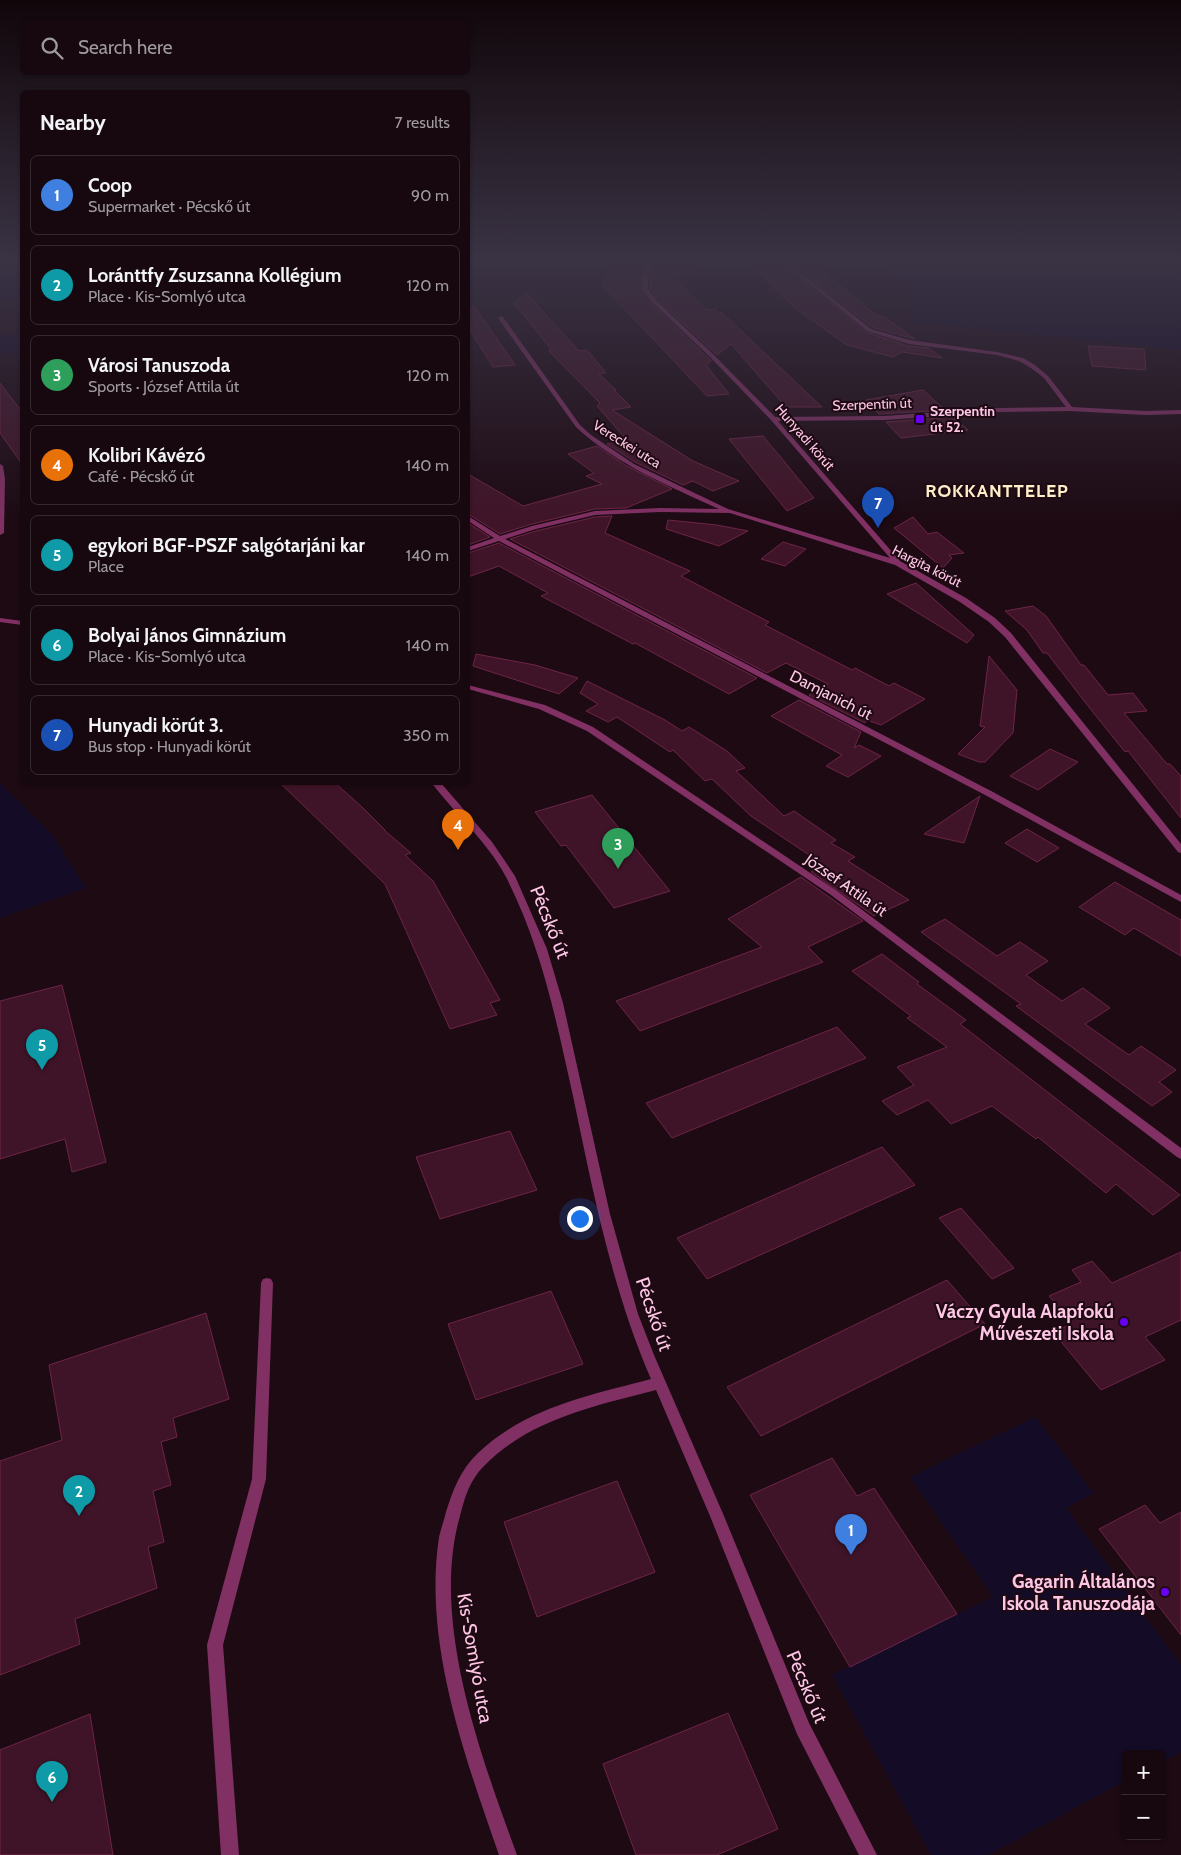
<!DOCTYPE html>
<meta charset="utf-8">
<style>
:root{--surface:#16080e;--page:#1f1117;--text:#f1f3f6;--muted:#9e9a9e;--line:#35292e;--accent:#ea580c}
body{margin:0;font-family:Cabin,sans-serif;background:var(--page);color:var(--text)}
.controls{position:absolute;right:15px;bottom:15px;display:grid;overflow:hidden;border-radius:8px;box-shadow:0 1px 4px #0004}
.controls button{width:45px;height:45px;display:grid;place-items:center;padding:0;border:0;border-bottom:1px solid var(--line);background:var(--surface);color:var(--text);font:25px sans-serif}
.you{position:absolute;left:579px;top:1218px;width:18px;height:18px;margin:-12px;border:4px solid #fff;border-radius:50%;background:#1a73e8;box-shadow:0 0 0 8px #1a73e833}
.badge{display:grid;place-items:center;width:32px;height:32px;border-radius:50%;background:var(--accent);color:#fff;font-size:16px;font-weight:700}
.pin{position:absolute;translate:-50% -41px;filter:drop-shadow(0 1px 2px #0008)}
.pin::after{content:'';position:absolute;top:26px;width:18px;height:15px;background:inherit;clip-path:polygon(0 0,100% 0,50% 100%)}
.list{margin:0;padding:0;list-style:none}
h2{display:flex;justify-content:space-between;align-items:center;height:65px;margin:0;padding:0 20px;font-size:21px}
h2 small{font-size:16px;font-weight:400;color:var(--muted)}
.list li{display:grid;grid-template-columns:32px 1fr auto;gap:15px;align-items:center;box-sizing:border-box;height:80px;margin:0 10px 10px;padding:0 10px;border:1px solid var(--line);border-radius:8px}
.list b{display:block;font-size:19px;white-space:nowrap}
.list p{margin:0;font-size:16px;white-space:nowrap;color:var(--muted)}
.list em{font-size:16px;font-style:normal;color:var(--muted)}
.icon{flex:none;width:28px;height:28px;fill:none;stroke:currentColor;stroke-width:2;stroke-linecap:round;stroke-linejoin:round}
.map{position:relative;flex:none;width:1181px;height:1855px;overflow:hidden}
.search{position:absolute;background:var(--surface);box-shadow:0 1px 4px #0004;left:20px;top:20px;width:450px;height:55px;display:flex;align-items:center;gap:12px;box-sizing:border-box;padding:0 18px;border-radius:8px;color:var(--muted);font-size:19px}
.panel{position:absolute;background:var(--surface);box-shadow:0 1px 4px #0004;left:20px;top:90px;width:450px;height:695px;border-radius:8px}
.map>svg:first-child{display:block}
.green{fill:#140c27}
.building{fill:#401428;stroke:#6e2447}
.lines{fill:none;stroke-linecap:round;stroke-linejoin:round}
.street{fill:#803063;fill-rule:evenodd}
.poi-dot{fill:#6800f1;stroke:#1d0a13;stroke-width:2}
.labels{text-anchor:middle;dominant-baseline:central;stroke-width:4;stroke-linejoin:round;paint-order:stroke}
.far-street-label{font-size:14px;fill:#ffc6e6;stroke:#1d0a13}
.far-poi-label{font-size:14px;font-weight:bold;fill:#ffc6e6;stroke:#1d0a13;text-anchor:start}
.street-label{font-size:16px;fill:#ffc6e6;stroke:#1d0a13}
.far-district-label{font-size:18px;font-weight:bold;letter-spacing:1px;fill:#ffeec8;stroke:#1d0a13}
.near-street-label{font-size:19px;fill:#ffc6e6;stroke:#1d0a13}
.near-poi-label{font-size:19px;font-weight:bold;fill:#ffc6e6;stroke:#1d0a13;text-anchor:end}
</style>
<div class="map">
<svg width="1181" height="1855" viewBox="0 0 1181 1855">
<rect width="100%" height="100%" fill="#1d0a13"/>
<!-- green -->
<path class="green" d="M0,262h22v37l-22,1z
M878,262h303v88l-269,-28 -3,-32z
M22,332v24l-22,-4v-16z
M0,783l52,51 34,54 -86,30z
M1035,1417l59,76 -28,15 115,157v87l-19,10v-8h-37v27l-137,74h-57l-99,-180 161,-78 -83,-120z"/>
<!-- building -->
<path class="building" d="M614,262h34l-8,14 1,14 10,13 60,58 -5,4 23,29 -22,2 -103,-109v-6z
M656,262h48l-30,17 33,31 8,-1 5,5 1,-2 101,95h-36l-55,-63 -14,11 -60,-56 -7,-11v-12z
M748,262h32l86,70 42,14 21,2 13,10 -40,-6 -9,5 -46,-12 -52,-37z
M789,262h22l66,54h6l32,23 -43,-12z
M526,293l53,58 8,-1 19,23 -7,1 17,16h-2l17,17 -19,3 81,51 46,20 -26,10 -20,-10 -10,4 -48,-23 -28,-18 19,-5 -29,-33 3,-3 -51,-52 2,-2 -37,-46z
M474,306l41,59 -22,2 -25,-40v-17z
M1088,346l56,3 2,21 -54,-4z
M0,383l22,29v52l-22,-31z
M923,390l22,20 -66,4 -13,-14z
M953,417l15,13 -67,8 -15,-16z
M763,436l20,24 31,38 -27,13 -58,-72z
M597,446l28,19 47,24 -46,19 -31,1 -63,15 -32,10 -32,-20v-40l55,32 79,-22 -16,-8 8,-3 -26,-19z
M612,516l-7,17 85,38 -9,5 88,46 -4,3 56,29 31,16 3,-2 34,18 5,-3 31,16 -44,26 -14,-5 -2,3 -56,-28 19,-11 -42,-21 -19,10 -257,-134 26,-8 59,-14z
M913,517l15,17 9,-2 27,21 -15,2 3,3 -9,10 -49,-40z
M668,520l49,5 31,6 -29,15 -53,-17z
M468,523l22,14 -22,8z
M783,542l23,7 -21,17 -24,-7z
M499,543l258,135 -28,16 -94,-51 -2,1 -92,-48 7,-3 -49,-27 -31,11v-24z
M916,583l58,52 -7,8 -80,-49z
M1033,606l13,10 35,49h3l24,30 25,-2 14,18 -23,2 43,51h3l11,12v42l-53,-67 -3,1 -33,-41 -45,-58h-4l-16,-23 -22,-19z
M476,654l59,11 43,13 -19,16 -86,-28z
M989,656l28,34 -4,43 -28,29h-6l-21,-8 27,-27 -5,-1z
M587,681l78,39 17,11 7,-4 38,24 18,17 -9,3 48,45 10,-5 42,29 -5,3 24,14 -7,4 61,39 -35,16 -63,-44 13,-7 -73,-49 -39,-37 -7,2 -32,-31 -3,2 -53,-35 -9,5 -22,-11 12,-7 -18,-11z
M799,700l62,32 -7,16 5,-3 22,11 -33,21 -22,-11 16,-11 -71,-39z
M1050,749l28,13 -40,28 -28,-14z
M279,782h55l29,26 22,22h-1l27,23 -6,2 28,26 67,119 -10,3 7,12 -47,14 -65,-145z
M592,795l78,96 -56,17 -48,-63 -5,1 -26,-34z
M980,796l-16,47 -40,-9z
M1027,829l32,19 -22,14 -32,-19z
M801,877l62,44 -55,26 15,15 -183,69 -24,-30 146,-54 -34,-28z
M1115,882l66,38v36l-47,-28 -9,7 -46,-28z
M945,919l52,37 23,-14 28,19 -22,14 36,26 21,-13 27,20 -25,16 44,31 12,-9 35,24 -17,12 13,10 -20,14 -136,-100 5,-2 -100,-72z
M882,954l37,28 -2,2 49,36 -6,4 220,171 -27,20 -37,-31 -10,9 -68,-56 -2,2 -44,-33 -41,18 -23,-24 -31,15 -15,-14 32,-16 -17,-18 50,-20 -40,-29 4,-2 -59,-45z
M62,985l44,177 -34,10 -7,-33 -65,20v-158z
M837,1027l29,31 -194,80 -26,-35z
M510,1131l27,59 -97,29 -24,-62z
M882,1147l33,38 -208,94 -30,-41z
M961,1208l53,60 -22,11 -53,-61z
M1181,1252v68l-36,17 20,23 -64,30 -48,-58 19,-8 -23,-28 32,-14 -9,-12 20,-9 20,22z
M947,1280l38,44 -224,112 -34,-49z
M551,1291l32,73 -107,36 -28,-76z
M206,1313l23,86 -56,19 4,19 -16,5 10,43 -18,6 11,51 -16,5 9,41 -82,31 5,25 -80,31v-214l62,-21 -13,-75z
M832,1458l25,38 17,-8 83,126 -107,53 -100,-172z
M617,1481l38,91 -118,45 -33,-95z
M1145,1505l15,18 21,-11v123l-82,-106z
M728,1713l50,116 -61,26h-81l-33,-91z
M90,1714l23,141h-113v-105z"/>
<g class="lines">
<!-- street -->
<path class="street" d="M650,262h4l-6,14v13l8,11 58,55 61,62 110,-1 112,-8 69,-1 -22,-29 -13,-10 -12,-7 -22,-6 -88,-11 -42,-13 -85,-69h5l84,67 38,11 88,12 26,6 12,7 13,11 24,31 74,4 35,-1v4l-35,1 -76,-4 -73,1 -112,8 -107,1 122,140 66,37 29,20 16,15 170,211v9l-3,-1 -173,-215 -16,-15 -29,-20 -65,-37 -165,-52 -70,-1 -65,3 -59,14 -31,10 488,253 188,103v7l-194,-106 -488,-255 -31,10v-4l26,-9 -26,-17v-5l32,20 32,-10 63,-15 65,-3 59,1c-50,-23 -102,-44 -143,-82l-78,-109 3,-2 2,1 77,108 11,10 43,29 94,45 162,49 -119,-138 -61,-63 -58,-55 -10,-13v-13z
M0,464l3,2 2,13 -1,54 -4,2z
M0,618l22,3v4l-22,-3z
M468,685l77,20 48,22 244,164 344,257v11l-4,-2 -346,-262 -244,-164 -48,-22 -71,-20z
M431,782h9l52,60 23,34 32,73 16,54 47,211 28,100 16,41 70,161 85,207 68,132h-18l-62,-121 -87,-218 -54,-126c-61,16 -126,29 -172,76 -14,14 -19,30 -24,50 -30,105 21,240 57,339h-18c-34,-98 -76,-212 -60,-318 2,-8 5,-17 7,-25 7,-23 15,-43 32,-59 47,-45 112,-58 173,-74 -39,-90 -58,-187 -78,-283 -17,-76 -31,-148 -67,-219 -19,-36 -51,-63 -75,-95z
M267,1278l4,1 2,4 -7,196 -43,166 16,210h-18l-14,-210 45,-166 9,-196 2,-4z"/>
</g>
<!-- sky -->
<linearGradient id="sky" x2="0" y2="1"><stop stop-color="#10060a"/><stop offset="0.5" stop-color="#3a3344"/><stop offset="1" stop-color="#3a3344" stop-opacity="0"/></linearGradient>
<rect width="1181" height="521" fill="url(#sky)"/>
<!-- markers -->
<g class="poi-dot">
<rect x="915" y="414" width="10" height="10" rx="2.5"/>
<circle cx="1124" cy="1322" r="5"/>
<circle cx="1165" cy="1592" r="5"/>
</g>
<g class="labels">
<!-- far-street labels -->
<g class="far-street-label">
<text transform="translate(872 404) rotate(-2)">Szerpentin út</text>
<text transform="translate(805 437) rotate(49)">Hunyadi körút</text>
<text transform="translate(627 444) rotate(32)">Vereckei utca</text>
<text transform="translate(927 566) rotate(27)">Hargita körút</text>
</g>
<!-- far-poi labels -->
<g class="far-poi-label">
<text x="930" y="411">Szerpentin<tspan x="930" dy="16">út 52.</tspan></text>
</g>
<!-- street labels -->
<g class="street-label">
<text transform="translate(831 695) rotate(27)">Damjanich út</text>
<text transform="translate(846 885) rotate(35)">József Attila út</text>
</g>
<!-- far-district labels -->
<g class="far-district-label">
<text x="997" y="491">ROKKANTTELEP</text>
</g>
<!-- near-street labels -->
<g class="near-street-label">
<text transform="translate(550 922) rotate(68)">Pécskő út</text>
<text transform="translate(654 1314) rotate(71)">Pécskő út</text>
<text transform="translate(475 1658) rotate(80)">Kis-Somlyó utca</text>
<text transform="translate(807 1687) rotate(67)">Pécskő út</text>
</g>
<!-- near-poi labels -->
<g class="near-poi-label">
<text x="1114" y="1311">Váczy Gyula Alapfokú<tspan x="1114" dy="22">Művészeti Iskola</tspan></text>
<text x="1155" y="1581">Gagarin Általános<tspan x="1155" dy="22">Iskola Tanuszodája</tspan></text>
</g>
</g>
</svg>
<div class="controls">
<button>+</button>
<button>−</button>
</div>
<div class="you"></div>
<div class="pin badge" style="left:851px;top:1555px;background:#3f7fe0">1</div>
<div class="pin badge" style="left:79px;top:1516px;background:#0f9aa8">2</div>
<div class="pin badge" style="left:618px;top:869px;background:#2e9e5b">3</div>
<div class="pin badge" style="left:458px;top:850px;background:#e8710a">4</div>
<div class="pin badge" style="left:42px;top:1070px;background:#0f9aa8">5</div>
<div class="pin badge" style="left:52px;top:1802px;background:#0f9aa8">6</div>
<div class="pin badge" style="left:878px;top:528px;background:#1a4fb4">7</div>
<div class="search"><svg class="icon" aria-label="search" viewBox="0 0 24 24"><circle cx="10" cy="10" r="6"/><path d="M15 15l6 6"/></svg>Search here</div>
<section class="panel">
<h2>Nearby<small>7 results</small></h2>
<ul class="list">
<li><span class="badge" style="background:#3f7fe0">1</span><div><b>Coop</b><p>Supermarket · Pécskő út</p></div><em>90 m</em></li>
<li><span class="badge" style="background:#0f9aa8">2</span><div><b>Loránttfy Zsuzsanna Kollégium</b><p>Place · Kis-Somlyó utca</p></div><em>120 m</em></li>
<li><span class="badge" style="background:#2e9e5b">3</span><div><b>Városi Tanuszoda</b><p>Sports · József Attila út</p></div><em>120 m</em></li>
<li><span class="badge" style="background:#e8710a">4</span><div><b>Kolibri Kávézó</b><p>Café · Pécskő út</p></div><em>140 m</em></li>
<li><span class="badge" style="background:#0f9aa8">5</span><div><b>egykori BGF-PSZF salgótarjáni kar</b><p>Place</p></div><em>140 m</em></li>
<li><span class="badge" style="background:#0f9aa8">6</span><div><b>Bolyai János Gimnázium</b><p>Place · Kis-Somlyó utca</p></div><em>140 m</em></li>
<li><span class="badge" style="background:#1a4fb4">7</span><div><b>Hunyadi körút 3.</b><p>Bus stop · Hunyadi körút</p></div><em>350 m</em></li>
</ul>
</section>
</div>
